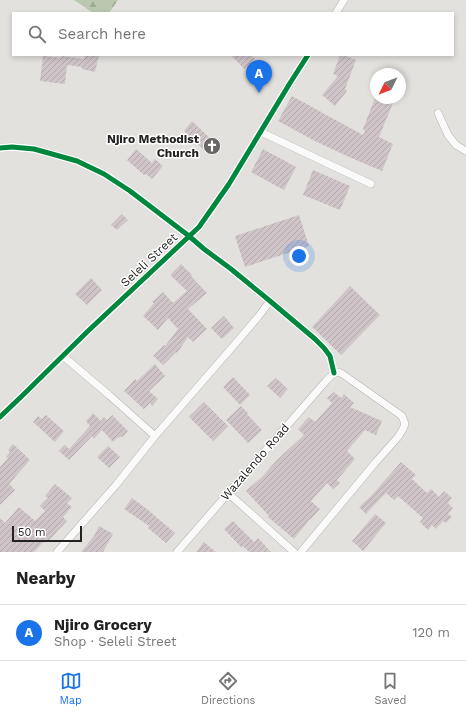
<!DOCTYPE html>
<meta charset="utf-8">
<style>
:root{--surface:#fff;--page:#f6f6f6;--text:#222;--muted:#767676;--line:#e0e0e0;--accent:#1a73e8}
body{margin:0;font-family:"Work Sans",sans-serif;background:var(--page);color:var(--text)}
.compass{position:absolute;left:370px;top:68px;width:36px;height:36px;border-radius:50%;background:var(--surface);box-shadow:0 2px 6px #0003;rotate:227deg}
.scale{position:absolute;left:12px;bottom:10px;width:70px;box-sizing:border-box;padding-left:4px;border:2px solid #242322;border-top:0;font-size:11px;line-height:14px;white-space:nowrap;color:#242322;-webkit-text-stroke:3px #fff;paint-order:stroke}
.you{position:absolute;left:299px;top:256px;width:14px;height:14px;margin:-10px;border:3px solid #fff;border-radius:50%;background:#1a73e8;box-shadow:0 0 0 6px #1a73e833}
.badge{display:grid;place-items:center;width:26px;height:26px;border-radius:50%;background:var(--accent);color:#fff;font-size:13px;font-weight:700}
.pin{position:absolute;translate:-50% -33px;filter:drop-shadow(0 1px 2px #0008)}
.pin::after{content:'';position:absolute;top:21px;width:14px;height:12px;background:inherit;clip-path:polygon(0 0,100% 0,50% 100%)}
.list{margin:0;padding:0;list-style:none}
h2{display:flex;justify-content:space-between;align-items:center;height:52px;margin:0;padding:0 16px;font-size:17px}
h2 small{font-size:13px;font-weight:400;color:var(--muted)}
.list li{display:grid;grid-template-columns:26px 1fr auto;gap:12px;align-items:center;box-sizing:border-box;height:56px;padding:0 16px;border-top:1px solid var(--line)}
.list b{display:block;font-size:15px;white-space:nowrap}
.list p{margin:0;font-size:13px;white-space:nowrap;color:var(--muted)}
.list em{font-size:13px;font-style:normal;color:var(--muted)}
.icon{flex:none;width:22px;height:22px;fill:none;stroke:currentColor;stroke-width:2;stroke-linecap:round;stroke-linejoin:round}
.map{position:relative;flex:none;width:466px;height:552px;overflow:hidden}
.search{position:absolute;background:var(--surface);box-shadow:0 2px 6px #0003;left:12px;right:12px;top:12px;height:44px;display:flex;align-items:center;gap:10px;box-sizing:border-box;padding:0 14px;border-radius:0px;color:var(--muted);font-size:15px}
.sheet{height:108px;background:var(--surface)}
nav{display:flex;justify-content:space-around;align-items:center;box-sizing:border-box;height:56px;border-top:1px solid var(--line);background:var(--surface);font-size:11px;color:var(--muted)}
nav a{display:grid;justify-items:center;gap:2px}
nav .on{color:var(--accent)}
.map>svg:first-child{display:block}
.forest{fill:url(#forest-firs)}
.building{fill:url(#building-hatch)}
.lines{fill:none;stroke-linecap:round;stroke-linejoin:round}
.street-casing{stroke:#b6b4b2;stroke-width:8}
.street{stroke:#fbfafa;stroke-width:7}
.cycleway-casing{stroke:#fff;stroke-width:8}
.cycleway{stroke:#00873e;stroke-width:5}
.labels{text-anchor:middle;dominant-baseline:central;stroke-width:3;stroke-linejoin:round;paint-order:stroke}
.poi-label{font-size:12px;font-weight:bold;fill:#242322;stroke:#fff;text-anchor:end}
.street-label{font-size:12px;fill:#242322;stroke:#fff}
</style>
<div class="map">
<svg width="466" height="552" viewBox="0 0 466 552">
<defs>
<pattern id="forest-firs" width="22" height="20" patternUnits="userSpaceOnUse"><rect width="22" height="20" fill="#b9c8ae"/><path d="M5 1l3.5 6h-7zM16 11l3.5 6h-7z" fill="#9fac95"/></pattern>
<pattern id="building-hatch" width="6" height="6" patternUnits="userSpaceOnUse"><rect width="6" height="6" fill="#cfc5c9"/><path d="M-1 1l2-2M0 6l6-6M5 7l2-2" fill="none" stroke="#b2a9ac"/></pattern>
</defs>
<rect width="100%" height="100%" fill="#e3e1de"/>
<!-- forest -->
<path class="forest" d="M74,0h44l-9,13h-16z"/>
<!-- building -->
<path class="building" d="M85,55h14l-4,17 -13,-3v-2l-15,-2 -2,19 -25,-3 3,-25 18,2v-2l23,3z
M231,55h20l4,4 -11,10z
M340,55h4l12,5 -11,29 2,2 -12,15 -13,-11 16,-19 -5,-2z
M292,96l71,39 2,-4 -2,-2 12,-31h20l-16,39 14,7 -11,27 -33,-14 -34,-16 -37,-20z
M192,121l24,23 -9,9 -23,-22z
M136,149l16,14 3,-4 8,7 -11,13 -6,-5 -2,1 -17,-15z
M263,149l33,18 -12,23 -33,-18z
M313,170l37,16 -10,24 -37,-15z
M122,214l6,6 -11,10 -6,-5z
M299,215l10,31 -64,21 -10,-31z
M181,264l11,11 -1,1 16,17 -19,16 19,20 -14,13 -5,-5 -11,16 -1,-1 -13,13 -10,-9 11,-11 1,1 13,-17 -10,-11 -10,12 -15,-14 11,-13 -2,-1 11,-10 10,11 14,-12 -17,-16z
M91,278l11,12 -15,15 -12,-11z
M350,286l30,29 -39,40 -29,-28z
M224,316l10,12 -12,11 -11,-11z
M155,364l10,12 -16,15 9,8 -6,7 -2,-3 -6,6 -20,-18 11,-12 2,2z
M233,377l17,18 -10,10 -17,-18z
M276,378l12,11 -8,9 -13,-12z
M334,392l7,6 3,-4 10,9 -4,4 32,14 -6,14 -11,-5 -18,21 8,8 -18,21 3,3 -7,6 -6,-6 -16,18 9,8 -10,11v-1l-16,20 -26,-22 1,-1 -23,-25 17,-15 13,-15 28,-26 -6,-6 11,-12 6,5 17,-19 -5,-5z
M204,402l24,24 -15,15 -24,-24z
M241,406l7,7 -1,1 15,16 -14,13 -22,-23z
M93,413l8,8 3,-4 3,3 5,-5 16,16 -4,5 -7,2 -4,4 -11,-12 -8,9 -2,-3 -23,24 -10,-9 6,-6 4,4 21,-23 -4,-5z
M46,415l18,16 -9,11 -22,-20 5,-6 4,3z
M13,444l17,16 -21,24 6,6 -15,15v-38l8,-9 -2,-1 4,-5 -2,-2z
M108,446l12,11 -11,11 -12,-11z
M401,462l15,13 -4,4 15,14 4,-4 8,8 5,-6 8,7 -4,5 5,5 -5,6 4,3 -6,6 -3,-2 -7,8 -4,-4 -4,5 -8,-8 3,-4 -25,-22 -4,4 -8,-7 -20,21 -7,-7 12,-11z
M55,484l17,14 -5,5 5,4 -9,10 4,4 -20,21 -2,-2 -11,12h-34v-34l5,5 14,-16 16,14 10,-10 -5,-5 8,-8 -3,-2z
M132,498l16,12 27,23 -9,10 -18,-15 1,-2 -25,-17z
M375,514l11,9 -23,28 -11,-10z
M233,521l21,21 4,-4 13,14h-22l-6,-6 -1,2 -18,-19z
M99,526l14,8 -10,18h-22l13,-16z
M204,542l12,10h-20z"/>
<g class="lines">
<defs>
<path id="street" d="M336,13l8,-13
M438,113l10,22 8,10 10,6
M261,132l110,52
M0,148l12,-1 22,2 43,12 27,13 26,17 59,45 15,13 27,20 39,32 45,38 9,9 6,8 4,17
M63,356l46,39 46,41
M0,417l24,-23 64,-63 111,-104 30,-43 61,-101 18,-28
M228,493l66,59
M57,552l59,-67 39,-49 80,-92 23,-27 12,-16
M177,552l149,-171 8,-8
M301,552l74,-89 23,-26 5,-8 2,-5 -3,-8 -61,-43 -3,-1 -4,1"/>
</defs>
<!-- street casing -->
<use href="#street" class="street-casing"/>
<!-- street -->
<use href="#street" class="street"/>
<defs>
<path id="cycleway" d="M0,148l12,-1 22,2 43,12 27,13 26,17 59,45 15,13 27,20 39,32 45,38 9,9 6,8 4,17
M0,417l24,-23 64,-63 111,-104 30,-43 61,-101 18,-28"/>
</defs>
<!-- cycleway casing -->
<use href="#cycleway" class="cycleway-casing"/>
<!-- cycleway -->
<use href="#cycleway" class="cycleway"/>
</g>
<!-- icons -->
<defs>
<symbol id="church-disc" viewBox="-11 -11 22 22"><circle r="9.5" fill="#676664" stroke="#fff"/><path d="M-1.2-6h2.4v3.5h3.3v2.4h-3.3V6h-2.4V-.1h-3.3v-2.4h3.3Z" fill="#fff"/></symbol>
</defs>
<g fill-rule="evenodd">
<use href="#church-disc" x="202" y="136" width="20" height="20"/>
</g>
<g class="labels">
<!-- poi labels -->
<g class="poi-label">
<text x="199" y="139">Njiro Methodist<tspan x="199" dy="14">Church</tspan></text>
</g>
<!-- street labels -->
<g class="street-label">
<text transform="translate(149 260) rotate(-43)">Seleli Street</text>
<text transform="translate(255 462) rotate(-49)">Wazalendo Road</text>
</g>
</g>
</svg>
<svg class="compass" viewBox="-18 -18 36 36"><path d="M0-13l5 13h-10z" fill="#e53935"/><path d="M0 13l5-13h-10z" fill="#767676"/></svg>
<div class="scale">50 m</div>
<div class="you"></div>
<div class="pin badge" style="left:259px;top:93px">A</div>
<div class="search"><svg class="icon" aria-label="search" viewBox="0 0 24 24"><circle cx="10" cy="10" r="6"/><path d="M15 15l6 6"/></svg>Search here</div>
</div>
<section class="sheet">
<h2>Nearby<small></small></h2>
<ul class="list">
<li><span class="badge">A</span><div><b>Njiro Grocery</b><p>Shop · Seleli Street</p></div><em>120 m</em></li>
</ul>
</section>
<nav>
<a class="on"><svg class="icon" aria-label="map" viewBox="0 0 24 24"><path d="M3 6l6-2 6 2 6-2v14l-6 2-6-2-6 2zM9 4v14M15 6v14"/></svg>Map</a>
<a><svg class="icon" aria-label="directions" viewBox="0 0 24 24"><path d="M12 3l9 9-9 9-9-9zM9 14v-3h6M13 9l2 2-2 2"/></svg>Directions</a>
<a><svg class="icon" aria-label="saved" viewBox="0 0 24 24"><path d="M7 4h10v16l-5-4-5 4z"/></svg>Saved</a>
</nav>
